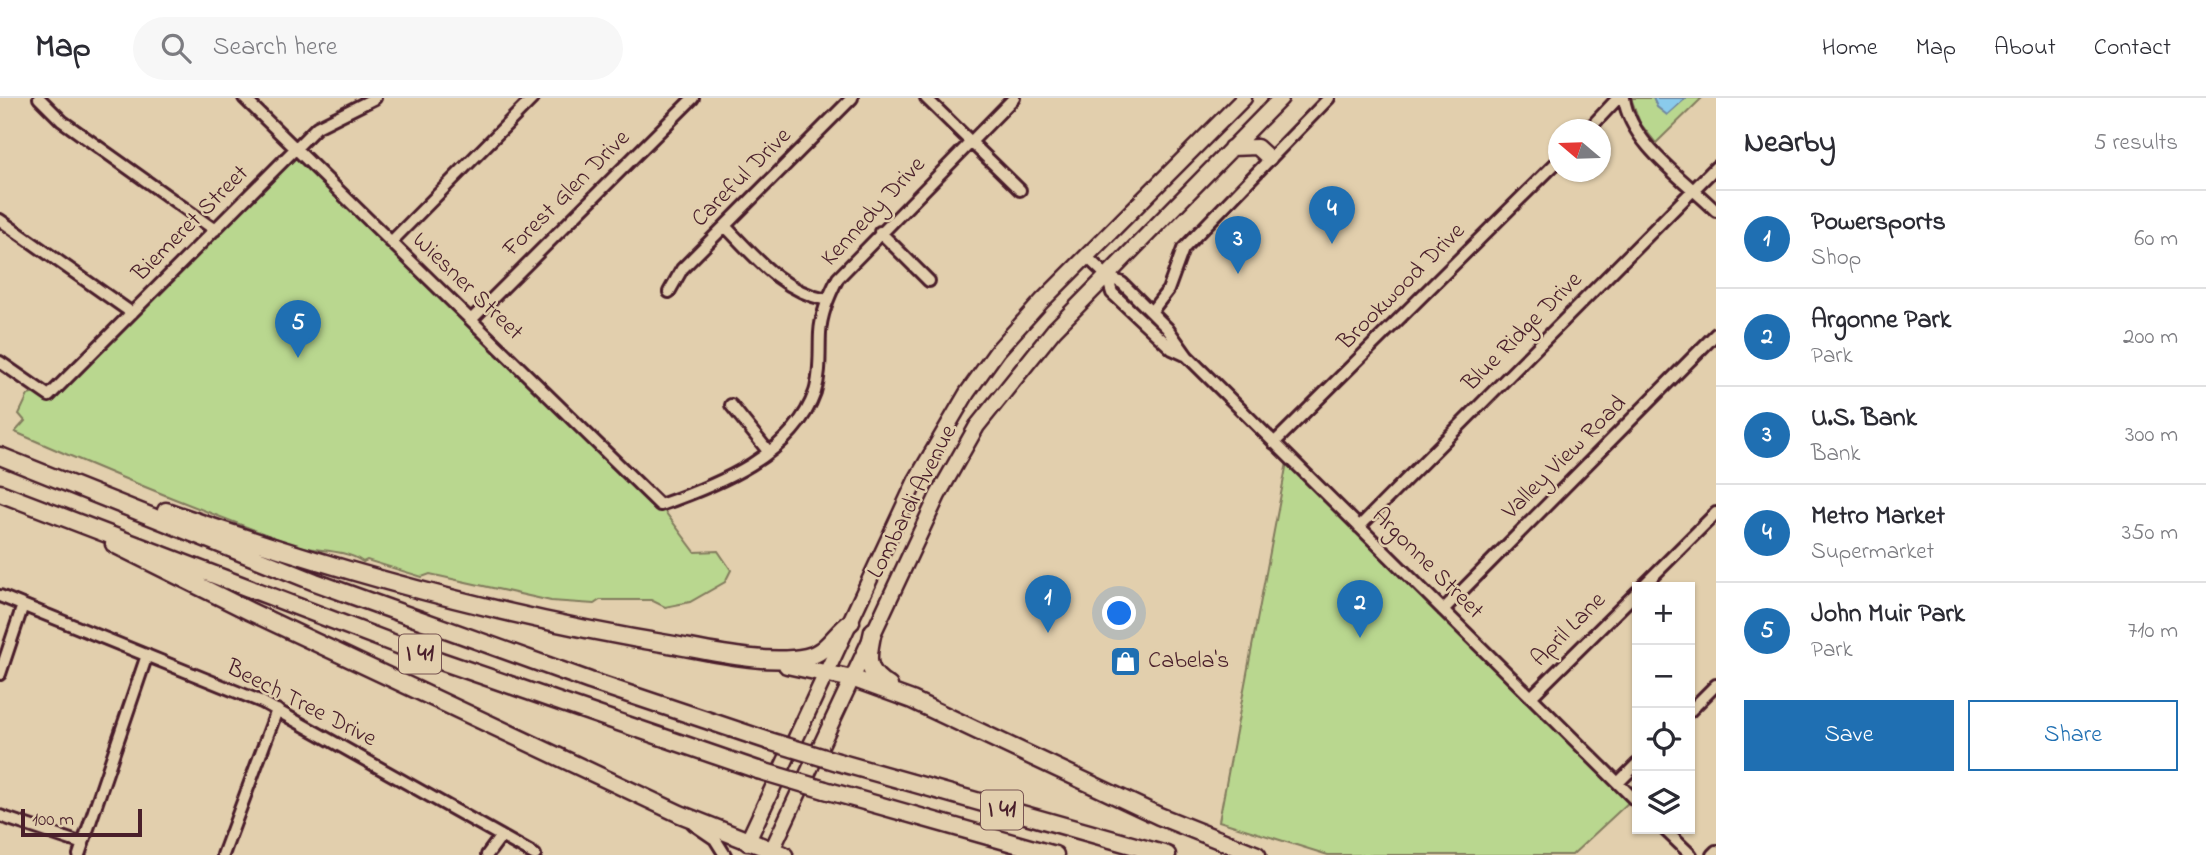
<!DOCTYPE html>
<meta charset="utf-8">
<style>
:root{--surface:#fff;--page:#f7f7f7;--text:#2b2b33;--muted:#7c7c81;--line:#e1e1e2;--accent:#1f6fb2}
body{margin:0;font-family:"Indie Flower",sans-serif;background:var(--page);color:var(--text)}
.controls{position:absolute;right:21px;bottom:21px;display:grid;overflow:hidden;border-radius:0px;box-shadow:0 2px 5px #0004}
.controls button{width:63px;height:63px;display:grid;place-items:center;padding:0;border:0;border-bottom:2px solid var(--line);background:var(--surface);color:var(--text);font:35px sans-serif}
.compass{position:absolute;left:1548px;top:21px;width:63px;height:63px;border-radius:50%;background:var(--surface);box-shadow:0 2px 5px #0004;rotate:289deg}
.scale{position:absolute;left:21px;bottom:18px;width:121px;box-sizing:border-box;padding-left:7px;border:4px solid #4a1f2b;border-top:0;font-size:19px;line-height:24px;white-space:nowrap;color:#4a1f2b;-webkit-text-stroke:5px #e2cfad;paint-order:stroke}
.you{position:absolute;left:1120px;top:516px;width:24px;height:24px;margin:-18px;border:5px solid #fff;border-radius:50%;background:#1a73e8;box-shadow:0 0 0 10px #1a73e833}
.badge{display:grid;place-items:center;width:46px;height:46px;border-radius:50%;background:var(--accent);color:#fff;font-size:23px;font-weight:700}
.pin{position:absolute;translate:-50% -58px;filter:drop-shadow(0 2px 4px #0008)}
.pin::after{content:'';position:absolute;top:37px;width:24px;height:21px;background:inherit;clip-path:polygon(0 0,100% 0,50% 100%)}
.list{margin:0;padding:0;list-style:none}
h2{display:flex;justify-content:space-between;align-items:center;height:91px;margin:0;padding:0 28px;font-size:30px}
h2 small{font-size:23px;font-weight:400;color:var(--muted)}
.list li{display:grid;grid-template-columns:46px 1fr auto;gap:21px;align-items:center;box-sizing:border-box;height:98px;padding:0 28px;border-top:2px solid var(--line)}
.list b{display:block;font-size:26px;white-space:nowrap}
.list p{margin:0;font-size:23px;white-space:nowrap;color:var(--muted)}
.list em{font-size:23px;font-style:normal;color:var(--muted)}
.actions{display:flex;gap:14px;padding:21px 28px}
.actions a{flex:1;padding:16px 0;border:2px solid var(--accent);border-radius:0px;text-align:center;font-size:24px;color:var(--accent)}
.actions .main{background:var(--accent);color:#fff}
.icon{flex:none;width:38px;height:38px;fill:none;stroke:currentColor;stroke-width:2;stroke-linecap:round;stroke-linejoin:round}
.map{position:relative;flex:none;width:1716px;height:757px;overflow:hidden}
header{display:flex;align-items:center;gap:42px;box-sizing:border-box;height:98px;padding:0 35px;background:var(--surface);border-bottom:2px solid var(--line)}
header strong{font-size:33px}
nav{display:flex;gap:38px;margin-inline-start:auto;font-size:24px}
.search{width:490px;height:63px;background:var(--page);display:flex;align-items:center;gap:18px;box-sizing:border-box;padding:0 24px;border-radius:38px;color:var(--muted);font-size:26px}
main{display:flex}
aside{flex:1;background:var(--surface)}
.map>svg:first-child{display:block}
.green{fill:#b9d78f;stroke:#827b5d;stroke-width:2}
.water{fill:#8acbec;stroke:#70869f;stroke-width:2}
.lines{fill:none;stroke-linecap:round;stroke-linejoin:round}
.minor-casing{stroke:#4a1f2b;stroke-width:16}
.major-casing{stroke:#4a1f2b;stroke-width:19}
.highway-casing{stroke:#4a1f2b;stroke-width:21}
.minor{stroke:#e2cfad;stroke-width:10}
.major{stroke:#e2cfad;stroke-width:14}
.highway{stroke:#e2cfad;stroke-width:16}
.highway-bridge-casing{stroke:#4a1f2b;stroke-width:21;stroke-linecap:butt}
.highway-bridge{stroke:#e2cfad;stroke-width:16}
.labels{text-anchor:middle;dominant-baseline:central;stroke-width:5;stroke-linejoin:round;paint-order:stroke}
.shield{fill:#e2cfad;stroke:#785452;stroke-width:2}
.shield-label{font-size:23px;font-weight:bold;fill:#4a1f2b}
.street-label{font-size:24px;fill:#4a1f2b;stroke:#e2cfad}
.poi-label{font-size:24px;fill:#4a1f2b;stroke:#e2cfad;text-anchor:start}
</style>
<header>
<strong>Map</strong>
<div class="search"><svg class="icon" aria-label="search" viewBox="0 0 24 24"><circle cx="10" cy="10" r="6"/><path d="M15 15l6 6"/></svg>Search here</div>
<nav><a>Home</a><a>Map</a><a>About</a><a>Contact</a></nav>
</header>
<main>
<div class="map">
<svg width="1716" height="757" viewBox="0 0 1716 757">
<rect width="100%" height="100%" fill="#e2cfad"/>
<filter id="ink" filterUnits="userSpaceOnUse"><feTurbulence type="fractalNoise" baseFrequency=".0143" numOctaves="2"/><feDisplacementMap in="SourceGraphic" scale="14" xChannelSelector="R" yChannelSelector="G"/><feConvolveMatrix kernelMatrix="1 2 1 2 8 2 1 2 1" color-interpolation-filters="sRGB"/></filter>
<g filter="url(#ink)">
<!-- green -->
<path class="green" d="M1631,0h71l-46,45 -16,-20z
M296,50l364,357 35,47 23,-1 13,19 -6,12 -35,20 -25,5 -14,-7h-51l-6,4 -43,-3 -121,-27 -8,3 -55,-17 -4,2c-22,-15 -48,-9 -71,-18 -92,-34 -186,-72 -277,-112l10,-11 -6,-7 9,-19 22,-6 17,-10v-11l26,-20z
M1288,359l341,345 -57,53h-244l-109,-34z"/>
<!-- water -->
<path class="water" d="M1653,0h33l-19,17 -10,-8z"/>
<g class="lines">
<defs>
<path id="minor" d="M39,0l23,23 153,109
M244,0l416,407c58,-20 133,-50 155,-113 6,-19 4,-39 5,-59 1,-20 9,-38 18,-55l176,-180
M926,0l94,92
M1624,0c6,46 61,82 92,113
M1588,32l30,-32
M0,122l132,93
M725,128c30,31 57,65 102,74
M880,134l49,49
M391,144l142,-144
M1086,158l21,20 15,7 45,45 20,28 450,446
M1107,178l5,17 60,56 13,6
M669,194l13,-23 170,-171
M1151,214l17,-22 15,-41 146,-151
M471,222l222,-222
M0,264l49,34 268,-269 58,-29
M731,307l37,46
M1274,345l285,-283
M1359,429l357,-360
M1642,489l74,-74
M0,498l262,106 273,153
M1443,512l273,-276
M0,576l23,-69
M1531,599l106,-105
M1690,613l26,-26
M1618,685l19,-19
M0,718l83,28
M693,726l22,15 10,16
M1664,731l27,26
M79,757l68,-200
M223,757l54,-145
M487,757l14,-19
M1712,757l4,-4"/>
<path id="major" d="M1231,50l26,-1 12,11
M747,745l169,-363 51,-87 31,-43 44,-49 202,-203
M771,754l167,-357 39,-69 77,-96 227,-232"/>
<path id="highway" d="M0,358l315,126 275,99 179,60
M0,395l432,165 326,112
M166,413c164,58 336,106 508,134 38,7 94,20 132,12 21,-4 29,-24 45,-35
M114,446l135,67 431,203 104,41
M873,533c-6,26 -9,41 16,55
M787,567l70,15 55,20 247,116 98,39
M838,664l329,93
M825,692l230,65"/>
</defs>
<!-- minor casing -->
<use href="#minor" class="minor-casing"/>
<!-- major casing -->
<use href="#major" class="major-casing"/>
<!-- highway casing -->
<use href="#highway" class="highway-casing"/>
<!-- minor -->
<use href="#minor" class="minor"/>
<!-- major -->
<use href="#major" class="major"/>
<!-- highway -->
<use href="#highway" class="highway"/>
<defs>
<path id="highway-bridge" d="M769,643l69,21
M758,672l67,20"/>
</defs>
<!-- highway-bridge casing -->
<use href="#highway-bridge" class="highway-bridge-casing"/>
<!-- highway-bridge -->
<use href="#highway-bridge" class="highway-bridge"/>
</g>
</g>
<!-- icons -->
<defs>
<symbol id="shop-square" viewBox="-11 -11 22 22"><rect x="-9" y="-9" width="18" height="18" rx="4" fill="#1f6fb2" stroke="#e2cfad"/><path d="M-5-2.5h2.3a2.7 3.5 0 0 1 5.4 0H5L5.5 6h-11ZM-1.5-2.5h3a1.5 2.3 0 0 0-3 0Z" fill="#fff"/></symbol>
</defs>
<g fill-rule="evenodd">
<use href="#shop-square" x="1108" y="546" width="35" height="35"/>
</g>
<g class="labels">
<!-- shield labels -->
<g class="shield">
<rect x="399" y="536.5" width="42" height="39" rx="5"/>
<rect x="981" y="692.5" width="42" height="39" rx="5"/>
</g>
<g class="shield-label">
<text x="420" y="556">I 41</text>
<text x="1002" y="712">I 41</text>
</g>
<!-- street labels -->
<g class="street-label">
<text transform="translate(742 80) rotate(-45)">Careful Drive</text>
<text transform="translate(567 96) rotate(-45)">Forest Glen Drive</text>
<text transform="translate(874 114) rotate(-47)">Kennedy Drive</text>
<text transform="translate(191 126) rotate(-45)">Biemeret Street</text>
<text transform="translate(467 189) rotate(44)">Wiesner Street</text>
<text transform="translate(1402 189) rotate(-45)">Brookwood Drive</text>
<text transform="translate(1523 234) rotate(-45)">Blue Ridge Drive</text>
<text transform="translate(1565 360) rotate(-45)">Valley View Road</text>
<text transform="translate(913 404) rotate(-63)">Lombardi Avenue</text>
<text transform="translate(1427 466) rotate(45)">Argonne Street</text>
<text transform="translate(1569 532) rotate(-45)">April Lane</text>
<text transform="translate(301 606) rotate(27)">Beech Tree Drive</text>
</g>
<!-- poi labels -->
<g class="poi-label">
<text x="1148" y="563">Cabela's</text>
</g>
</g>
</svg>
<div class="controls">
<button>+</button>
<button>−</button>
<button><svg class="icon" aria-label="locate" viewBox="0 0 24 24"><circle cx="12" cy="12" r="6"/><path d="M12 2v4M12 18v4M2 12h4M18 12h4"/></svg></button>
<button><svg class="icon" aria-label="layers" viewBox="0 0 24 24"><path d="M12 4l9 5-9 5-9-5zM3 14l9 5 9-5"/></svg></button>
</div>
<svg class="compass" viewBox="-18 -18 36 36"><path d="M0-13l5 13h-10z" fill="#e53935"/><path d="M0 13l5-13h-10z" fill="#7c7c81"/></svg>
<div class="scale">100 m</div>
<div class="you"></div>
<div class="pin badge" style="left:1048px;top:535px">1</div>
<div class="pin badge" style="left:1360px;top:540px">2</div>
<div class="pin badge" style="left:1238px;top:176px">3</div>
<div class="pin badge" style="left:1332px;top:146px">4</div>
<div class="pin badge" style="left:298px;top:260px">5</div>
</div>
<aside>
<h2>Nearby<small>5 results</small></h2>
<ul class="list">
<li><span class="badge">1</span><div><b>Powersports</b><p>Shop</p></div><em>60 m</em></li>
<li><span class="badge">2</span><div><b>Argonne Park</b><p>Park</p></div><em>200 m</em></li>
<li><span class="badge">3</span><div><b>U.S. Bank</b><p>Bank</p></div><em>300 m</em></li>
<li><span class="badge">4</span><div><b>Metro Market</b><p>Supermarket</p></div><em>350 m</em></li>
<li><span class="badge">5</span><div><b>John Muir Park</b><p>Park</p></div><em>710 m</em></li>
</ul>
<div class="actions"><a class="main">Save</a><a>Share</a></div>
</aside>
</main>
